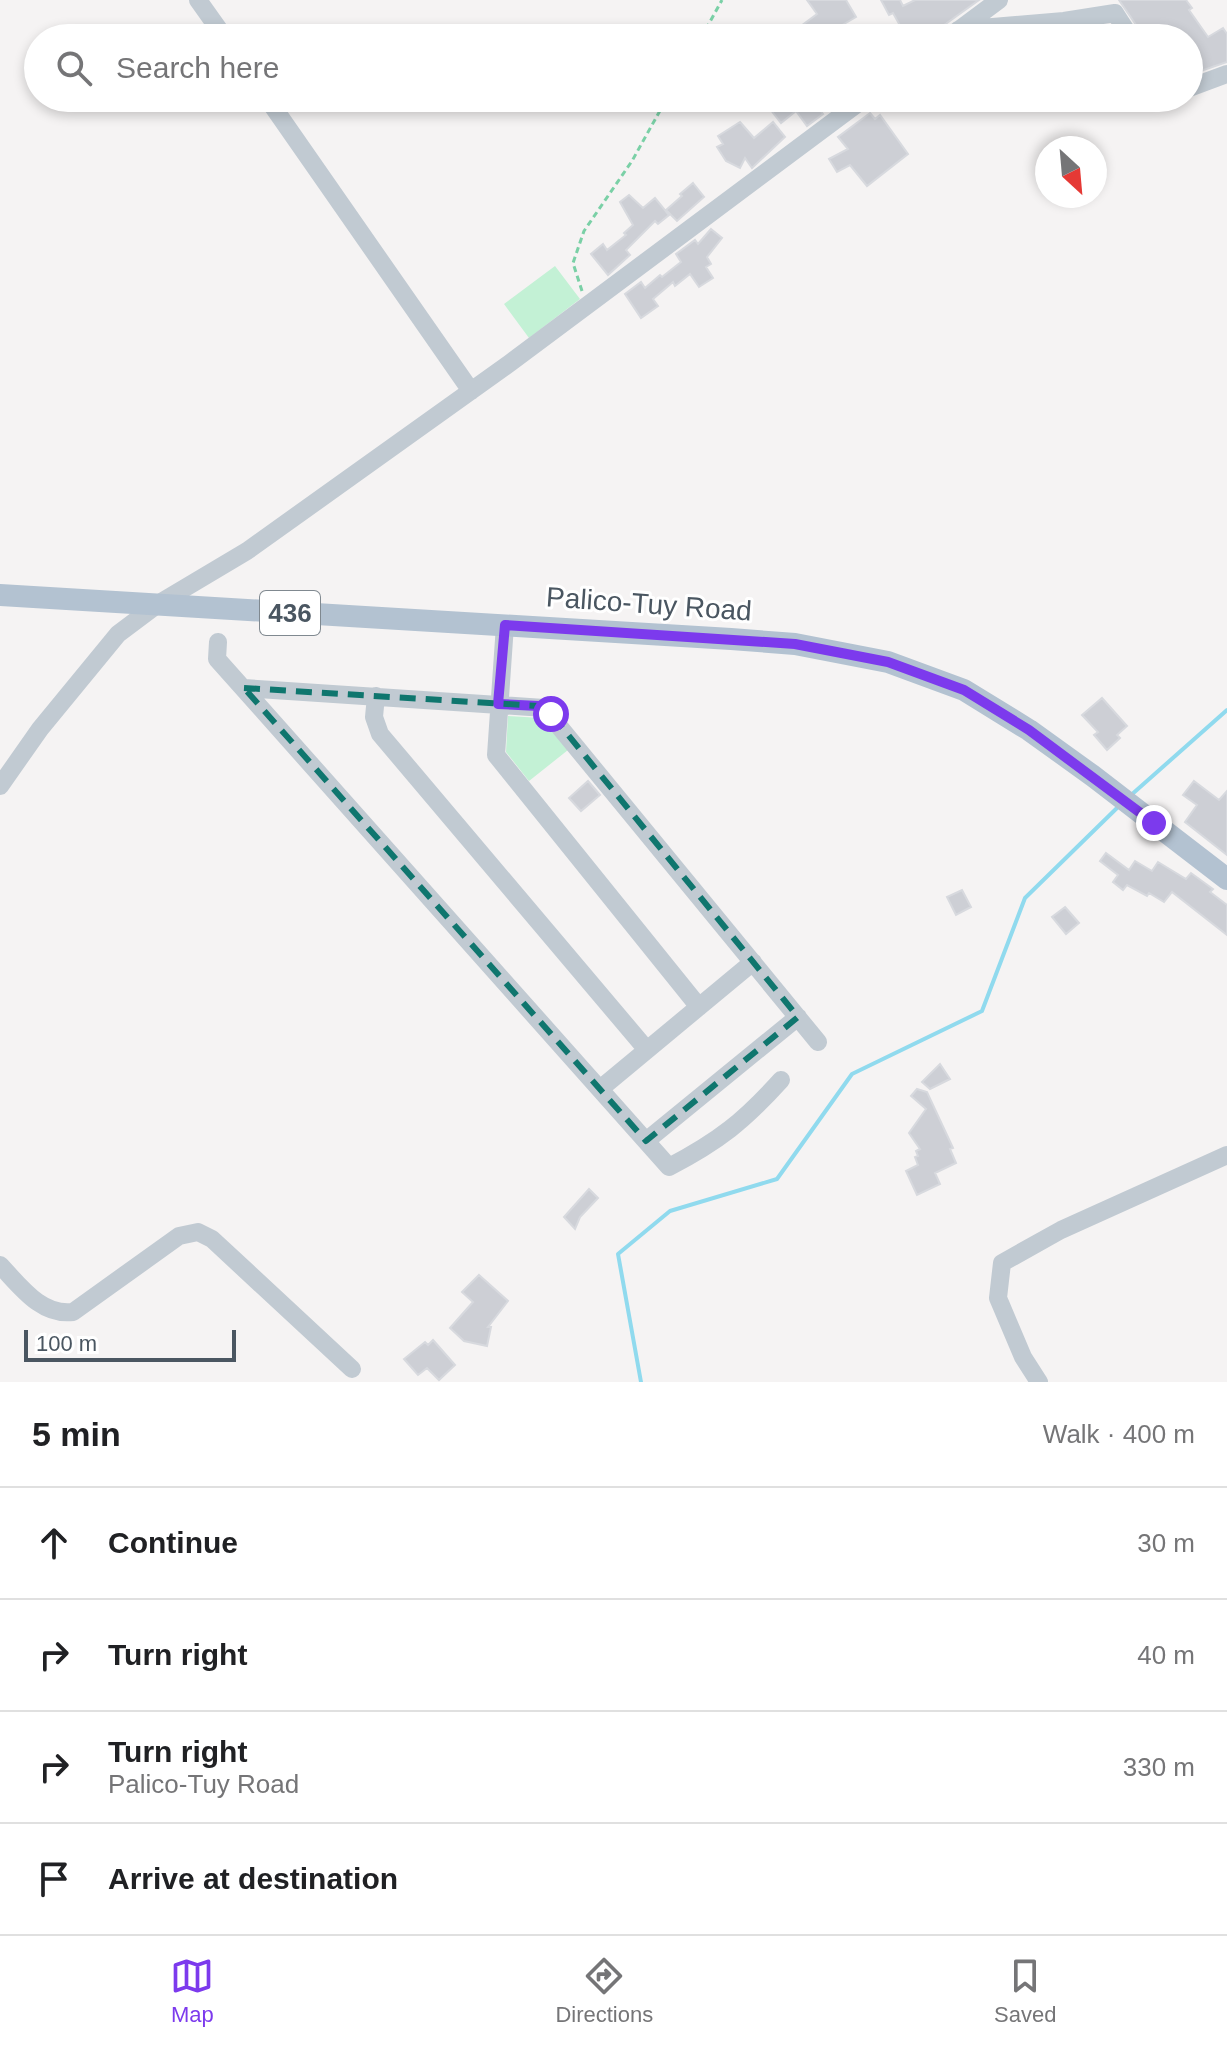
<!DOCTYPE html>
<meta charset="utf-8">
<style>
:root{--surface:#fff;--page:#f2f2f2;--text:#202124;--muted:#757577;--line:#e0e0e0;--accent:#7c3aed}
body{margin:0;font-family:Helvetica,sans-serif;background:var(--page);color:var(--text)}
.compass{position:absolute;left:1035px;top:136px;width:72px;height:72px;border-radius:50%;background:var(--surface);box-shadow:0 4px 12px #0003;rotate:154deg}
.scale{position:absolute;left:24px;bottom:20px;width:212px;box-sizing:border-box;padding-left:8px;border:4px solid #4a5661;border-top:0;font-size:22px;line-height:28px;white-space:nowrap;color:#4a5661;-webkit-text-stroke:6px #fff;paint-order:stroke}
.stop{position:absolute;width:24px;height:24px;margin:-18px;border:6px solid #7c3aed;border-radius:50%;background:#fff}
.stop.end{background:#7c3aed;border-color:#fff;box-shadow:0 2px 8px #0008}
.list{margin:0;padding:0;list-style:none}
h2{display:flex;justify-content:space-between;align-items:center;height:104px;margin:0;padding:0 32px;font-size:34px}
h2 small{font-size:26px;font-weight:400;color:var(--muted)}
.list li{display:grid;grid-template-columns:52px 1fr auto;gap:24px;align-items:center;box-sizing:border-box;height:112px;padding:0 32px;border-top:2px solid var(--line)}
.list b{display:block;font-size:30px;white-space:nowrap}
.list p{margin:0;font-size:26px;white-space:nowrap;color:var(--muted)}
.list em{font-size:26px;font-style:normal;color:var(--muted)}
.icon{flex:none;width:44px;height:44px;fill:none;stroke:currentColor;stroke-width:2;stroke-linecap:round;stroke-linejoin:round}
.map{position:relative;flex:none;width:1227px;height:1382px;overflow:hidden}
.search{position:absolute;background:var(--surface);box-shadow:0 4px 12px #0003;left:24px;right:24px;top:24px;height:88px;display:flex;align-items:center;gap:20px;box-sizing:border-box;padding:0 28px;border-radius:44px;color:var(--muted);font-size:30px}
.sheet{height:552px;background:var(--surface)}
nav{display:flex;justify-content:space-around;align-items:center;box-sizing:border-box;height:112px;border-top:2px solid var(--line);background:var(--surface);font-size:22px;color:var(--muted)}
nav a{display:grid;justify-items:center;gap:4px}
nav .on{color:var(--accent)}
.map>svg:first-child{display:block}
.green{fill:#c3f1d5}
.lines{fill:none;stroke-linecap:round;stroke-linejoin:round}
.stream{stroke:#90daee;stroke-width:4}
.building{fill:#cdcfd5;stroke:#d7d9de;stroke-width:2}
.path{stroke:#7ad0a6;stroke-width:3;stroke-dasharray:6 4;stroke-linecap:butt}
.minor{stroke:#c1cad2;stroke-width:18}
.major{stroke:#b3c2d1;stroke-width:22}
.route{stroke:#7c3aed;stroke-width:10}
.marked{fill:none;stroke:#0f766e;stroke-width:6;stroke-dasharray:16 10;stroke-linejoin:round}
.labels{text-anchor:middle;dominant-baseline:central;stroke-width:6;stroke-linejoin:round;paint-order:stroke}
.shield{fill:#fff;stroke:#808990;stroke-width:2}
.shield-label{font-size:26px;font-weight:bold;fill:#4a5661}
.street-label{font-size:28px;fill:#4a5661;stroke:#fff}
</style>
<div class="map">
<svg width="1227" height="1382" viewBox="0 0 1227 1382">
<rect width="100%" height="100%" fill="#f5f3f3"/>
<!-- green -->
<path class="green" d="M555,266l25,33 -51,39 -25,-34z
M508,716l33,2 27,32 -39,31 -23,-29z"/>
<g class="lines">
<!-- stream -->
<path class="stream" d="M1130,796l97,-86
M641,1382l-23,-128 52,-43 107,-32 75,-105 130,-63 43,-113 93,-91"/>
</g>
<!-- building -->
<path class="building" d="M807,0h39l10,17 -36,21h-10l-9,-12 16,-12z
M881,0h19l3,6 12,-6h64l-53,38h-19l-14,-25 -4,2z
M1119,0h67l6,8 -3,2 19,27 15,-9 4,6v28l-38,13v-37h-44z
M783,98h28l12,16 -16,12 -11,-15 -15,12 -11,-14z
M870,113l5,6 5,-4 28,39 -41,32 -17,-21 -13,7 -8,-13 19,-10 -10,-12z
M740,122l14,16 19,-16 12,15 -33,31 -7,-10 -5,10 -14,-7 -9,-14 6,-3 -5,-8z
M693,183l11,14 -27,24 -11,-11 16,-14 -2,-2z
M629,195l14,13 12,-10 14,17 -11,9 -3,-3 -29,29 4,5 -22,20 -17,-21 12,-10 4,6 19,-15 -2,-2 9,-8 -13,-23z
M711,229l11,9 -15,19 4,7 -5,3 7,11 -14,9 -9,-13 -15,12 -2,-4 -20,17 5,7 -17,12 -16,-24 16,-12 4,6 15,-13 2,2 19,-15 -5,-8 19,-14 3,4z
M1102,698l25,28 -10,9 3,3 -13,12 -13,-15 4,-3 -16,-17z
M588,781l12,14 -19,16 -12,-13z
M1194,781l25,19 8,-9v64l-42,-33 12,-17 -14,-10z
M1106,853l23,17 6,-9 17,10 6,-9 28,17 5,-6 22,16 -3,3 17,13v30l-55,-43 -8,10 -15,-9 -2,3 -20,-11 -4,5 -10,-8 5,-7 -18,-14z
M962,890l9,17 -15,8 -9,-18z
M1065,907l14,16 -13,11 -14,-17z
M940,1064l10,15 -20,10 -8,-7z
M917,1089l10,3 26,56 -3,1 6,14 -21,10 5,11 -23,11 -11,-24 12,-6 -3,-8 3,-1 -2,-5 4,-2 -11,-16 17,-24 -15,-13z
M589,1189l9,9 -18,19 -5,12 -11,-12z
M479,1275l29,26 -20,26h3l-4,19 -23,-5 -14,-13 23,-26 -11,-10z
M433,1340l22,25 -16,15 -12,-12 -9,7 -14,-16 21,-17 3,3z"/>
<g class="lines">
<!-- path -->
<path class="path" d="M701,38l21,-38
M582,291l-9,-28 11,-32 48,-70 35,-63"/>
<!-- minor -->
<path class="minor" d="M198,0l27,38
M958,30l106,-9 51,-8 16,25
M948,38l51,-38
M1189,88l38,-14
M267,98l204,293
M505,625l-9,130 203,252
M218,642l-1,17 452,508c50,-26 75,-46 112,-87
M244,688l300,20 274,334
M376,696l-2,21 6,17 267,316
M0,786l40,-57 78,-95 40,-30 89,-53 263,-188 355,-265
M600,1089l153,-127
M646,1141l152,-124
M0,1265c20,21 41,51 73,47l106,-76 19,-4 14,7 140,130
M1039,1382l-16,-25 -25,-59 4,-35 59,-33 166,-75"/>
<!-- major -->
<path class="major" d="M0,595l731,44 64,5 93,18 76,28 65,40 64,46 134,103"/>
</g>
<g class="lines">
<!-- route -->
<path class="route" d="M551,714l-12,-8 -41,-2 7,-79 290,19 93,18 76,28 65,40 125,93"/>
</g>
<!-- marked area -->
<path class="marked" d="M244,688l295,18 12,8 247,303 -152,124z"/>
<g class="labels">
<!-- shield labels -->
<rect class="shield" x="260" y="591" width="60" height="44" rx="6"/>
<g class="shield-label">
<text x="290" y="613">436</text>
</g>
<!-- street labels -->
<g class="street-label">
<text transform="translate(649 604) rotate(4)">Palico-Tuy Road</text>
</g>
</g>
</svg>
<svg class="compass" viewBox="-18 -18 36 36"><path d="M0-13l5 13h-10z" fill="#e53935"/><path d="M0 13l5-13h-10z" fill="#757577"/></svg>
<div class="scale">100 m</div>
<div class="stop" style="left:551px;top:714px"></div>
<div class="stop end" style="left:1154px;top:823px"></div>
<div class="search"><svg class="icon" aria-label="search" viewBox="0 0 24 24"><circle cx="10" cy="10" r="6"/><path d="M15 15l6 6"/></svg>Search here</div>
</div>
<section class="sheet">
<h2>5 min<small>Walk · 400 m</small></h2>
<ul class="list">
<li><svg class="icon" aria-label="ahead" viewBox="0 0 24 24"><path d="M12 20V5M6 11l6-6 6 6"/></svg><div><b>Continue</b></div><em>30 m</em></li>
<li><svg class="icon" aria-label="right" viewBox="0 0 24 24"><path d="M7 20v-9h11M14 6l5 5-5 5"/></svg><div><b>Turn right</b></div><em>40 m</em></li>
<li><svg class="icon" aria-label="right" viewBox="0 0 24 24"><path d="M7 20v-9h11M14 6l5 5-5 5"/></svg><div><b>Turn right</b><p>Palico-Tuy Road</p></div><em>330 m</em></li>
<li><svg class="icon" aria-label="arrive" viewBox="0 0 24 24"><path d="M6 21V4h12l-3 4 3 4H6"/></svg><div><b>Arrive at destination</b></div></li>
</ul>
</section>
<nav>
<a class="on"><svg class="icon" aria-label="map" viewBox="0 0 24 24"><path d="M3 6l6-2 6 2 6-2v14l-6 2-6-2-6 2zM9 4v14M15 6v14"/></svg>Map</a>
<a><svg class="icon" aria-label="directions" viewBox="0 0 24 24"><path d="M12 3l9 9-9 9-9-9zM9 14v-3h6M13 9l2 2-2 2"/></svg>Directions</a>
<a><svg class="icon" aria-label="saved" viewBox="0 0 24 24"><path d="M7 4h10v16l-5-4-5 4z"/></svg>Saved</a>
</nav>
